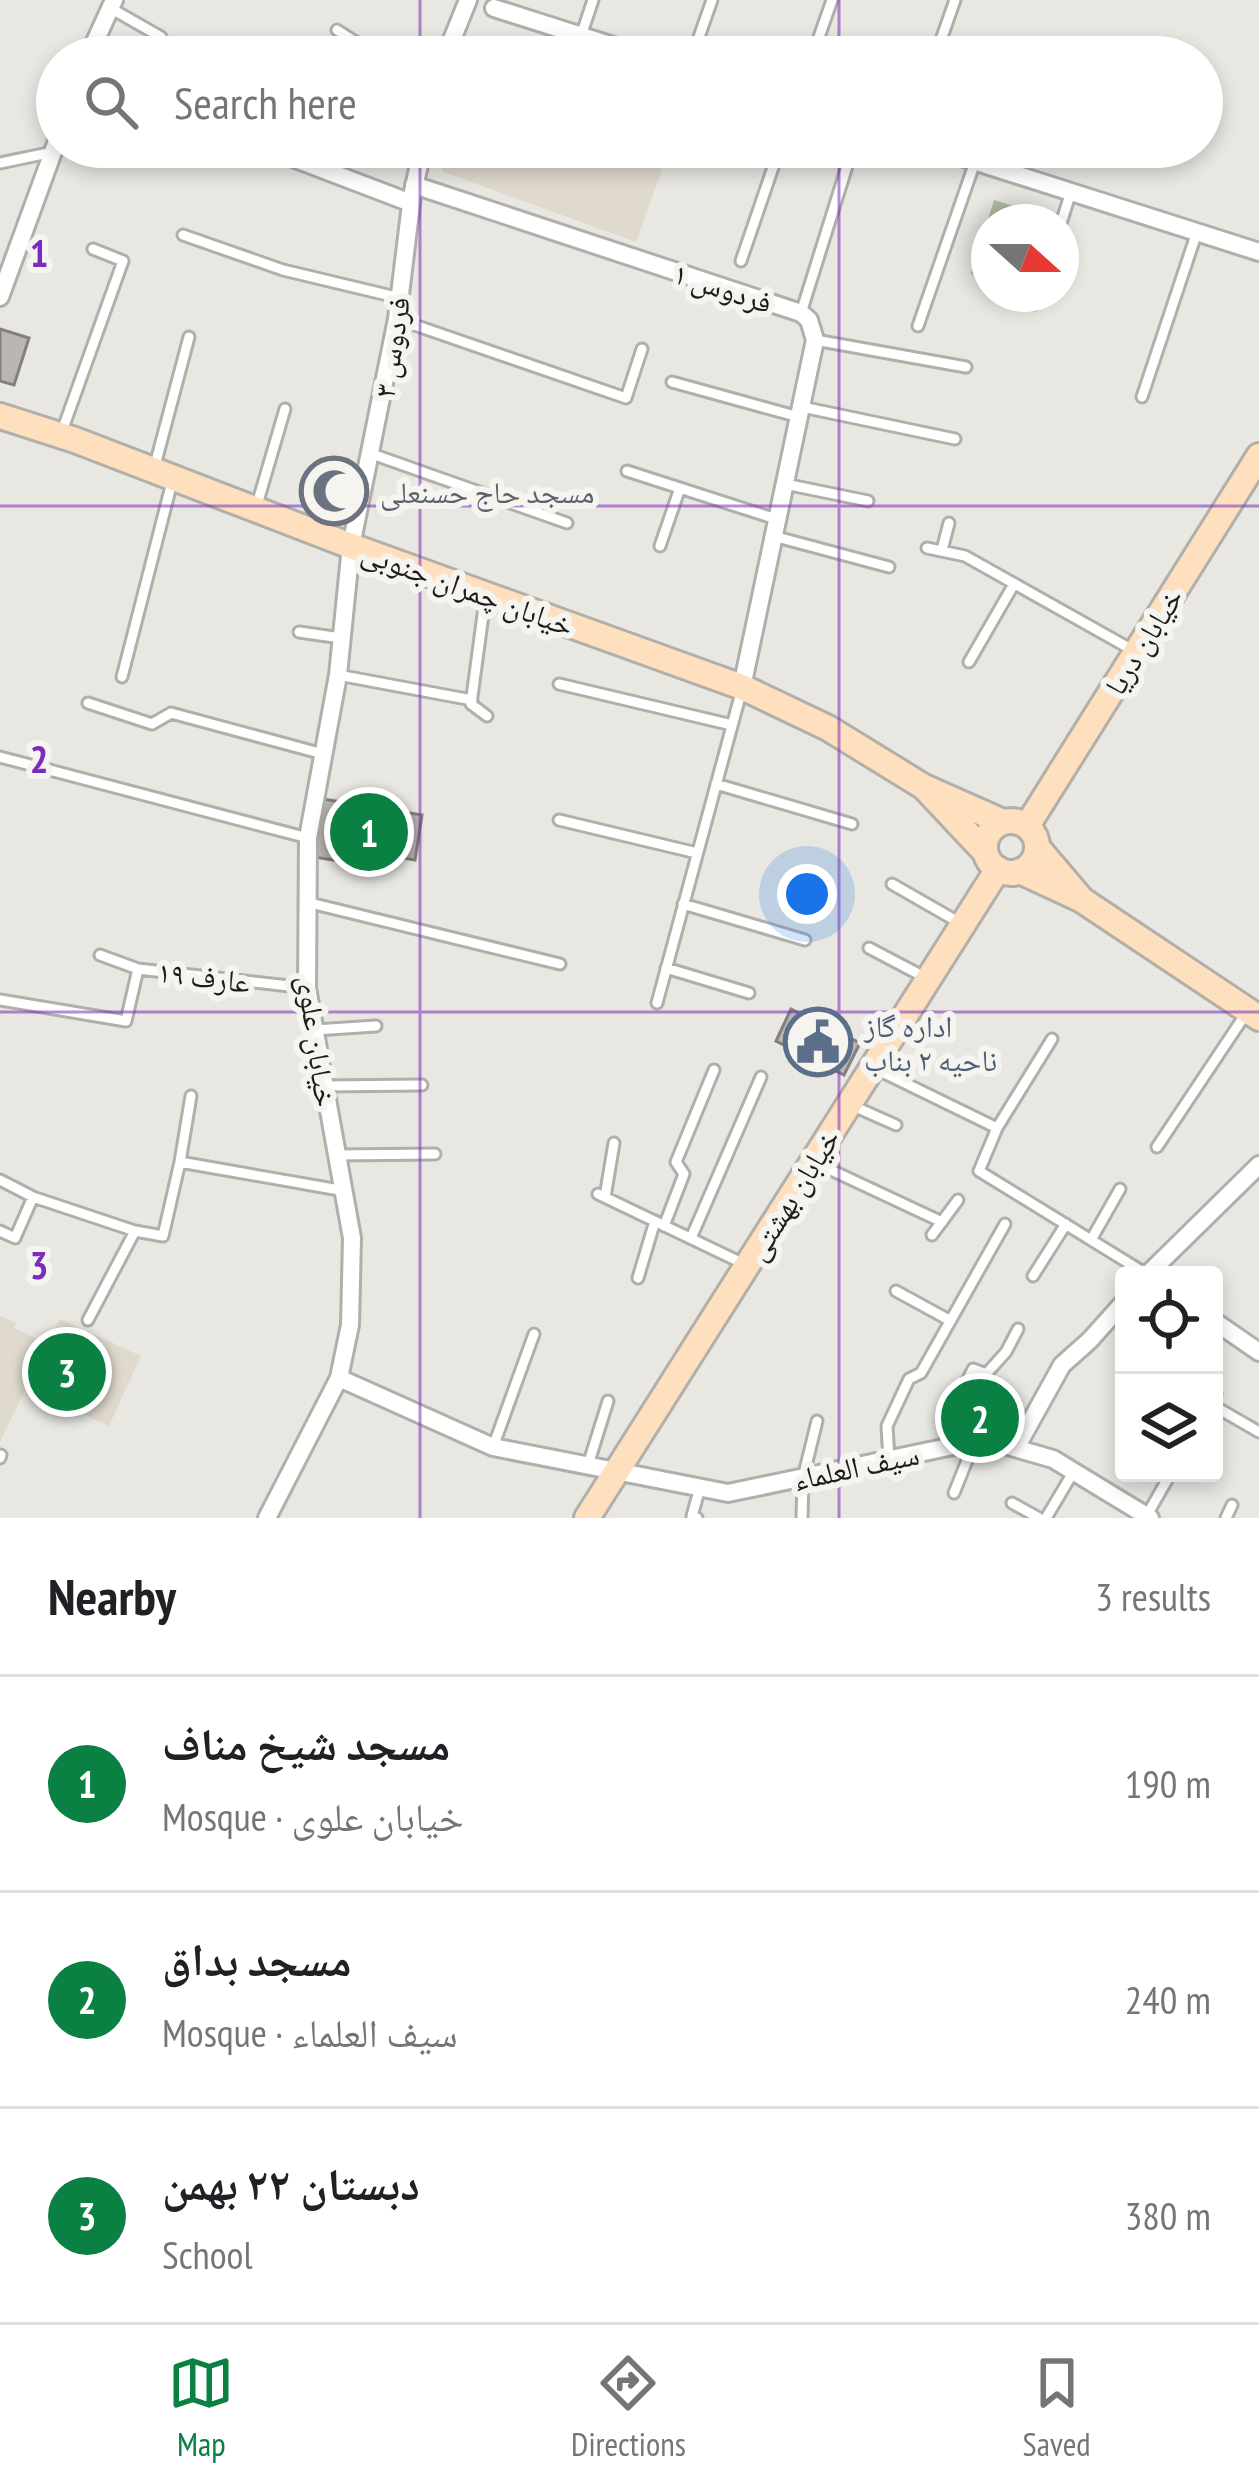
<!DOCTYPE html>
<meta charset="utf-8">
<style>
:root{--surface:#fff;--page:#f2f2f2;--text:#202124;--muted:#757577;--line:#e0e0e0;--accent:#0b8043}
body{margin:0;font-family:"PT Sans Narrow","Noto Naskh Arabic",sans-serif;background:var(--page);color:var(--text)}
.controls{position:absolute;right:36px;bottom:36px;display:grid;overflow:hidden;border-radius:12px;box-shadow:0 6px 18px #0003}
.controls button{width:108px;height:108px;display:grid;place-items:center;padding:0;border:0;border-bottom:3px solid var(--line);background:var(--surface);color:var(--text);font:60px sans-serif}
.compass{position:absolute;left:971px;top:204px;width:108px;height:108px;border-radius:50%;background:var(--surface);box-shadow:0 6px 18px #0003;rotate:111deg}
.you{position:absolute;left:807px;top:894px;width:42px;height:42px;margin:-30px;border:9px solid #fff;border-radius:50%;background:#1a73e8;box-shadow:0 0 0 18px #1a73e833}
.badge{display:grid;place-items:center;width:78px;height:78px;border-radius:50%;background:var(--accent);color:#fff;font-size:39px;font-weight:700}
.pin{position:absolute;translate:-50% -50%;border:6px solid #fff;box-shadow:0 3px 12px #0006}
.list{margin:0;padding:0;list-style:none}
h2{display:flex;justify-content:space-between;align-items:center;height:156px;margin:0;padding:0 48px;font-size:51px}
h2 small{font-size:39px;font-weight:400;color:var(--muted)}
.list li{display:grid;grid-template-columns:78px 1fr auto;gap:36px;align-items:center;box-sizing:border-box;height:216px;padding:0 48px;border-top:3px solid var(--line)}
.list b{display:block;font-size:45px;white-space:nowrap}
.list p{margin:0;font-size:39px;white-space:nowrap;color:var(--muted)}
.list em{font-size:39px;font-style:normal;color:var(--muted)}
.icon{flex:none;width:66px;height:66px;fill:none;stroke:currentColor;stroke-width:2;stroke-linecap:round;stroke-linejoin:round}
.map{position:relative;flex:none;width:1259px;height:1518px;overflow:hidden}
.search{position:absolute;background:var(--surface);box-shadow:0 6px 18px #0003;left:36px;right:36px;top:36px;height:132px;display:flex;align-items:center;gap:30px;box-sizing:border-box;padding:0 42px;border-radius:66px;color:var(--muted);font-size:45px}
.sheet{height:804px;background:var(--surface)}
nav{display:flex;justify-content:space-around;align-items:center;box-sizing:border-box;height:168px;border-top:3px solid var(--line);background:var(--surface);font-size:33px;color:var(--muted)}
nav a{display:grid;justify-items:center;gap:6px}
nav .on{color:var(--accent)}
.map>svg:first-child{display:block}
.built{fill:#e0dace}
.green{fill:#b3c0a5}
.building{fill:#bab6b2;stroke:#84817d;stroke-width:3}
.lines{fill:none;stroke-linecap:round;stroke-linejoin:round}
.lane-casing{stroke:#b1afaa;stroke-width:15}
.street-casing{stroke:#b1afaa;stroke-width:22}
.secondary-casing{stroke:#b1afaa;stroke-width:30}
.lane{stroke:#fff;stroke-width:9}
.street{stroke:#fff;stroke-width:16}
.secondary{stroke:#fedfbe;stroke-width:24}
.grid{fill:none;stroke:#7b2cbf;stroke-width:3;stroke-opacity:0.55}
.labels{text-anchor:middle;dominant-baseline:central;stroke-width:12;stroke-linejoin:round;paint-order:stroke}
.street-label{font-size:30px;fill:#1c1c1a;stroke:#f6f4ef}
.worship-label{font-size:30px;fill:#5b616d;stroke:#f6f4ef;text-anchor:start}
.service-label{font-size:30px;fill:#4e5e75;stroke:#f6f4ef;text-anchor:start}
.grid-label{font-size:39px;text-anchor:middle;font-weight:bold;fill:#7b2cbf;stroke:#f6f4ef;stroke-width:12;stroke-linejoin:round;paint-order:stroke}
</style>
<div class="map">
<svg width="1259" height="1518" viewBox="0 0 1259 1518">
<rect width="100%" height="100%" fill="#e9e7e2"/>
<!-- built -->
<path class="built" d="M431,147h210l26,9 -31,86 -193,-70z
M0,1316l16,7 -2,5 34,16 12,-25 81,37 -32,70 -83,-38 -26,54z"/>
<!-- green -->
<path class="green" d="M994,200l47,14 -3,8h-49v58l-18,-6z"/>
<!-- building -->
<path class="building" d="M0,329l29,9 -15,47 -14,-4z
M323,799l99,16 -7,45 -66,-11 -3,13 -32,-5z
M791,1009l69,34 -16,32 -68,-34z"/>
<g class="lines">
<defs>
<path id="lane" d="M112,9l49,28
M337,30l42,27
M574,57l19,-57
M692,57l20,-57
M812,57l20,-57
M935,57l20,-57
M661,152l1,-5
M0,163l53,-11
M315,166l7,-19
M1061,223l10,-31
M183,235l100,35 117,28
M741,261l39,-114
M1034,304l4,-10
M801,313l52,-166
M397,319l229,79 16,-49
M918,326l57,-164
M815,340l151,27
M672,382l127,35
M1142,397l55,-165
M802,407l153,32
M61,434l62,-173 -30,-12
M372,454l195,69
M154,469l35,-132
M627,471l149,48
M785,484l83,17
M256,508l29,-99
M773,536l116,31
M660,546l20,-58
M927,548l38,8 171,96
M942,550l7,-27
M485,600l-14,104 16,12
M299,632l42,6
M969,662l45,-78
M338,675l134,25
M122,677l50,-195
M559,684l173,41
M88,703l64,21 19,-11 152,41
M0,757l308,81
M716,784l136,40
M559,820l138,33
M892,884l68,39
M306,902l254,62
M683,904l122,36
M869,948l59,31
M100,955l38,14 169,19
M666,968l83,25
M0,1000l126,21 12,-52
M657,1003l85,-314
M315,1030l61,-4
M876,1069l121,59 -18,43 169,104
M324,1086l98,-1
M191,1096l-11,66 165,29
M851,1105l45,20
M997,1128l55,-89
M1157,1147l90,-135
M336,1155l99,-1
M816,1163l126,59
M0,1180l33,17
M598,1194l144,69
M605,1197l9,-54
M664,1226l20,-52 -8,-12 38,-92
M0,1231l15,7 18,-41 102,34 28,5 17,-74
M932,1235l26,-35
M691,1238l70,-161
M1091,1240l29,-51
M1033,1276l33,-52
M638,1278l17,-57
M896,1291l53,29
M88,1320l47,-89
M1214,1397l2,-3
M1214,1406l45,26
M493,1447l41,-113
M944,1448l6,-33 23,-46 13,5 20,-22 12,-23
M0,1458l1,-3
M889,1460l-2,-34 22,-47 12,-6 84,-149
M588,1465l20,-64
M954,1493l20,-50
M1012,1503l27,15
M1147,1515l24,-42
M697,1518l-5,-2 7,-25
M802,1518l1,-40 14,-57
M1046,1518l28,-47
M1226,1518l6,-13"/>
<path id="street" d="M494,8l154,49
M88,57l26,-57
M445,57l23,-57
M264,147l147,56
M930,147l329,105
M414,185l387,128 8,7 6,20 -73,347
M0,297l57,-156
M1147,1275l112,-110
M1214,1321l45,31
M339,1378l154,69 235,46 225,-47 41,-4 59,17 97,59
M1017,1446l45,-81 28,-25 34,-38
M267,1518l72,-140 11,-53 2,-87 -45,-250 1,-150 30,-163 13,-129 46,-227 15,-123 11,-49"/>
<path id="secondary" d="M0,416l75,24 276,106 391,141 86,41 96,59
M985 847a26 26 0 1 1 52 0a26 26 0 1 1-52 0Z
M1027,826l232,-370
M985,852l-61,-65 79,35
M1020,871l62,29 -45,-53
M1082,900l177,118
M587,1518l411,-649"/>
</defs>
<!-- lane casing -->
<use href="#lane" class="lane-casing"/>
<!-- street casing -->
<use href="#street" class="street-casing"/>
<!-- secondary casing -->
<use href="#secondary" class="secondary-casing"/>
<!-- lane -->
<use href="#lane" class="lane"/>
<!-- street -->
<use href="#street" class="street"/>
<!-- secondary -->
<use href="#secondary" class="secondary"/>
</g>
<!-- grid -->
<path class="grid" d="M420,0v57M839,0v57M420,147v1371M839,147v1371M0,506h1259M0,1012h1259"/>
<!-- icons -->
<defs>
<symbol id="mosque-ring" viewBox="-11 -11 22 22"><circle r="9.5" fill="#f6f4ef" stroke="#6b7280" stroke-width="1.5"/><path d="M3.5-4.9A6 6 0 1 0 3.5 4.9A5 5 0 1 1 3.5-4.9Z" fill="#6b7280"/></symbol>
<symbol id="civic-ring" viewBox="-11 -11 22 22"><circle r="9.5" fill="#f6f4ef" stroke="#5c6f8a" stroke-width="1.5"/><path d="M-.6-6.5H3V-4.5H.6V-3L4-1V1h2V6H-6V1h2V-1L-.6-3ZM-1.2 2.5V6h2.4V2.5Z" fill="#5c6f8a"/></symbol>
</defs>
<g fill-rule="evenodd">
<use href="#mosque-ring" x="296" y="453" width="76" height="76"/>
<use href="#civic-ring" x="780" y="1004" width="76" height="76"/>
</g>
<g class="labels">
<!-- street labels -->
<g class="street-label">
<text transform="translate(723 287) rotate(18)">فردوس ۱</text>
<text transform="translate(391 347) rotate(-81)">فردوس ۳</text>
<text transform="translate(468 588) rotate(20)">خیابان چمران جنوبی</text>
<text transform="translate(1143 641) rotate(-58)">خیابان دریا</text>
<text transform="translate(204 976) rotate(7)">عارف ۱۹</text>
<text transform="translate(318 1041) rotate(82)">خیابان علوی</text>
<text transform="translate(792 1194) rotate(-58)">خیابان بهشتی</text>
<text transform="translate(856 1466) rotate(-12)">سیف العلماء</text>
</g>
<!-- worship labels -->
<g class="worship-label">
<text x="380" y="491">مسجد حاج حسنعلی</text>
</g>
<!-- service labels -->
<g class="service-label">
<text x="864" y="1025">اداره گاز<tspan x="864" dy="34">ناحیه ۲ بناب</tspan></text>
</g>
</g>
<g class="grid-label">
<text x="39" y="267">1</text>
<text x="39" y="773">2</text>
<text x="39" y="1279">3</text>
</g>
</svg>
<div class="controls">
<button><svg class="icon" aria-label="locate" viewBox="0 0 24 24"><circle cx="12" cy="12" r="6"/><path d="M12 2v4M12 18v4M2 12h4M18 12h4"/></svg></button>
<button><svg class="icon" aria-label="layers" viewBox="0 0 24 24"><path d="M12 4l9 5-9 5-9-5zM3 14l9 5 9-5"/></svg></button>
</div>
<svg class="compass" viewBox="-18 -18 36 36"><path d="M0-13l5 13h-10z" fill="#e53935"/><path d="M0 13l5-13h-10z" fill="#757577"/></svg>
<div class="you"></div>
<div class="pin badge" style="left:369px;top:832px">1</div>
<div class="pin badge" style="left:980px;top:1418px">2</div>
<div class="pin badge" style="left:67px;top:1372px">3</div>
<div class="search"><svg class="icon" aria-label="search" viewBox="0 0 24 24"><circle cx="10" cy="10" r="6"/><path d="M15 15l6 6"/></svg>Search here</div>
</div>
<section class="sheet">
<h2>Nearby<small>3 results</small></h2>
<ul class="list">
<li><span class="badge">1</span><div><b>مسجد شیخ مناف</b><p>Mosque · خیابان علوی</p></div><em>190 m</em></li>
<li><span class="badge">2</span><div><b>مسجد بداق</b><p>Mosque · سیف العلماء</p></div><em>240 m</em></li>
<li><span class="badge">3</span><div><b>دبستان ۲۲ بهمن</b><p>School</p></div><em>380 m</em></li>
</ul>
</section>
<nav>
<a class="on"><svg class="icon" aria-label="map" viewBox="0 0 24 24"><path d="M3 6l6-2 6 2 6-2v14l-6 2-6-2-6 2zM9 4v14M15 6v14"/></svg>Map</a>
<a><svg class="icon" aria-label="directions" viewBox="0 0 24 24"><path d="M12 3l9 9-9 9-9-9zM9 14v-3h6M13 9l2 2-2 2"/></svg>Directions</a>
<a><svg class="icon" aria-label="saved" viewBox="0 0 24 24"><path d="M7 4h10v16l-5-4-5 4z"/></svg>Saved</a>
</nav>
